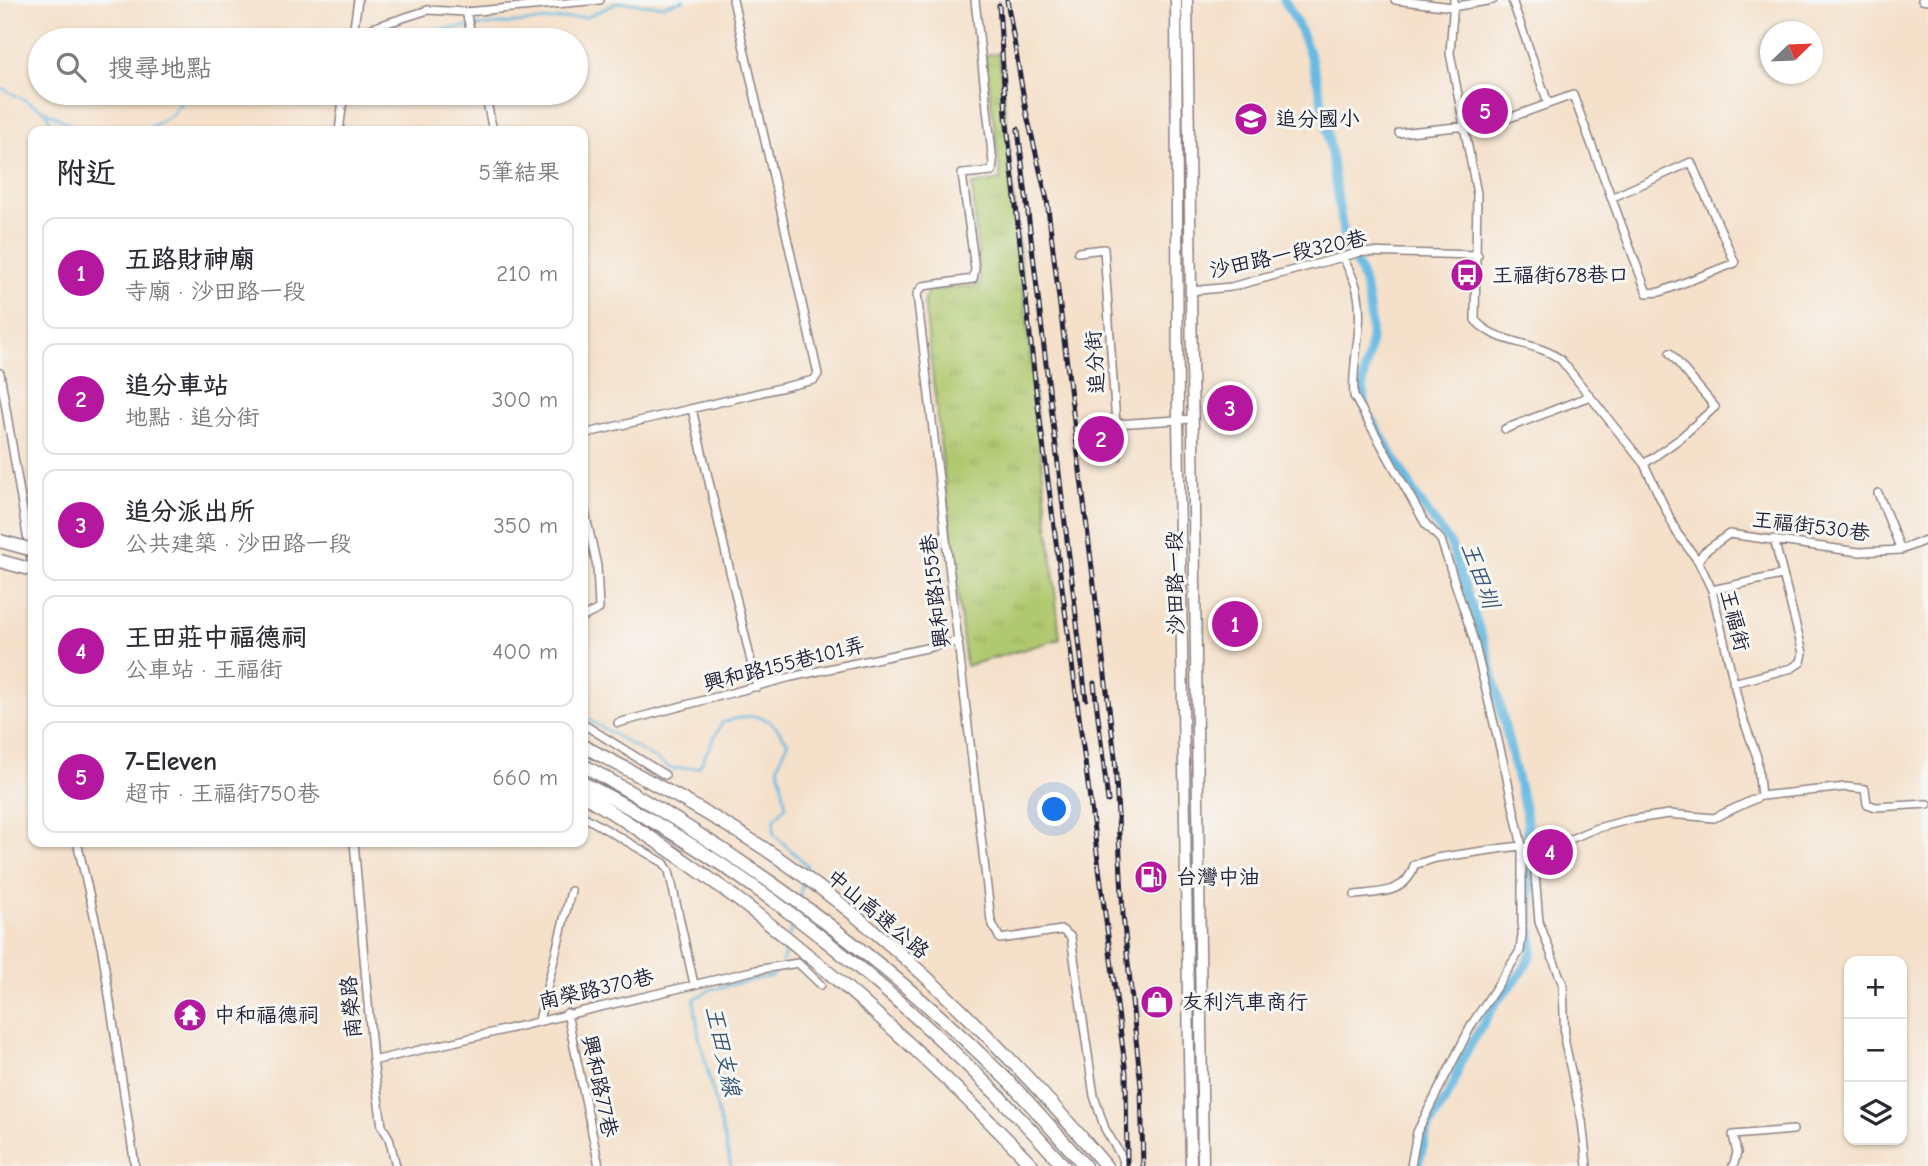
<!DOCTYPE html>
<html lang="zh-TW">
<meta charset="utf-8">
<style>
:root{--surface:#fff;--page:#f2f2f3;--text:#2b2b33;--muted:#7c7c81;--line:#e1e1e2;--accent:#b5179e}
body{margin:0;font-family:"Comic Neue","LXGW WenKai TC",sans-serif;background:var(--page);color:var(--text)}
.controls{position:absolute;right:21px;bottom:21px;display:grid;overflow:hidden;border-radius:14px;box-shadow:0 2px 5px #0004}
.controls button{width:63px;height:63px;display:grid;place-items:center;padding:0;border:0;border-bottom:2px solid var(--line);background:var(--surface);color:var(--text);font:35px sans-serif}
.compass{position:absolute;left:1760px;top:21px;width:63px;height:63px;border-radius:50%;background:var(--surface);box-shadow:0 2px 5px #0004;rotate:67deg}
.you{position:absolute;left:1055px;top:810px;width:24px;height:24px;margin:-18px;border:5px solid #fff;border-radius:50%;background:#1a73e8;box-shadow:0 0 0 10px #1a73e833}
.badge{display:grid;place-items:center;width:46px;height:46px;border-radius:50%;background:var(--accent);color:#fff;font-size:23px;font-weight:700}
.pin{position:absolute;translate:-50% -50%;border:4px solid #fff;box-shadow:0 2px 7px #0006}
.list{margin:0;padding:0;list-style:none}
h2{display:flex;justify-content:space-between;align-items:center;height:91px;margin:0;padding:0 28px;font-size:30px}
h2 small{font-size:23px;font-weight:400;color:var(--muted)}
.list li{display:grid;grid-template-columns:46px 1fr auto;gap:21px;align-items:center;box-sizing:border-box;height:112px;margin:0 14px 14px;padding:0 14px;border:2px solid var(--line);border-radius:14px}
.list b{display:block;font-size:26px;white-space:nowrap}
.list p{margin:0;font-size:23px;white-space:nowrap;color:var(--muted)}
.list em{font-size:23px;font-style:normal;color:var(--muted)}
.icon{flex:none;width:38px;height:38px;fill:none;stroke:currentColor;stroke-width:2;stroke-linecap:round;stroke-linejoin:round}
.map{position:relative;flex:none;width:1928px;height:1166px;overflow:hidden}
.search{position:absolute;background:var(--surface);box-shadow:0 2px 5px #0004;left:28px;top:28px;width:560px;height:77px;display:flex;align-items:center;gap:18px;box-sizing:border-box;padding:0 24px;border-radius:38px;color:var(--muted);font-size:26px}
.panel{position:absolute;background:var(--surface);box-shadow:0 2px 5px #0004;left:28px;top:126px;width:560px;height:721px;border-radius:14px}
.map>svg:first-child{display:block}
.grass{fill:url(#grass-tufts);stroke:#697655;stroke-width:2}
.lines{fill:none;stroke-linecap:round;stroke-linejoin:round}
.stream{stroke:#67bae2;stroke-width:2.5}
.canal{stroke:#67bae2;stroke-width:9}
.minor-casing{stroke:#8c8182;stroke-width:10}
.primary-casing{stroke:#8c8182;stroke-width:13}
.motorway-casing{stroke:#8c8182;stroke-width:15}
.minor{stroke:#fff;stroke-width:7}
.primary{stroke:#fff;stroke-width:10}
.motorway{stroke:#fff;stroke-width:12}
.rail-casing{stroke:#22223b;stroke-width:5}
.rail{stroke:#f6f6f2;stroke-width:2.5;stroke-dasharray:8;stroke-linecap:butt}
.motorway-bridge-casing{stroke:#8c8182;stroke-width:15;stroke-linecap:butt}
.motorway-bridge{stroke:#fff;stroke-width:12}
.labels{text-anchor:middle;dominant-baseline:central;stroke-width:6;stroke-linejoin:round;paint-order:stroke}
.poi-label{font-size:21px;fill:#22223b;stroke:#f6f6f2;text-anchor:start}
.street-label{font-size:21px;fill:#22223b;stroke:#f6f6f2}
.water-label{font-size:23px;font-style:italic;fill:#3a5775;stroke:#f6f6f2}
</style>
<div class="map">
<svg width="1928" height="1166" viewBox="0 0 1928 1166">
<defs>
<pattern id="grass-tufts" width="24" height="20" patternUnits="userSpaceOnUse" patternTransform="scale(1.75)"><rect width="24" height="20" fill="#b0c96f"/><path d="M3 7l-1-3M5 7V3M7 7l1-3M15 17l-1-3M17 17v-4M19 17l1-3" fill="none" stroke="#97ac61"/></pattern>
</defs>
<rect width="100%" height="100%" fill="#f6f6f2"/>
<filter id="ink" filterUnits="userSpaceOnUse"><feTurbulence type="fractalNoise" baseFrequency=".0143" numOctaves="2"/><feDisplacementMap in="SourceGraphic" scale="14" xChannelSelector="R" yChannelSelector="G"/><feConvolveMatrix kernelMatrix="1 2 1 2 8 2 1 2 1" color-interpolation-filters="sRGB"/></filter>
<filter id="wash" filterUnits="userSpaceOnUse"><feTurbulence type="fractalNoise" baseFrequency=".00686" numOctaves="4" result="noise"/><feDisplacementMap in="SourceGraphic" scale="28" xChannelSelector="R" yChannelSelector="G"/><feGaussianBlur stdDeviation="1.57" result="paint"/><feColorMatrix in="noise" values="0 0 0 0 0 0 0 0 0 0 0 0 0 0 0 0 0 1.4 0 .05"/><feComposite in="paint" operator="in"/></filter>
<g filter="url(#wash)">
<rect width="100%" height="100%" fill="#f5e0c9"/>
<!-- grass -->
<path class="grass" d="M999,53l61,586 -94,27 -42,-365 4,-10 52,-6 -8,-100 29,-5 -16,-125z"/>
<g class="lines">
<!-- stream -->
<path class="stream" d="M382,40l47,-10 158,-13 32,-15 43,4 22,-6
M0,87l83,44
M46,112l8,19
M143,131l29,-16 15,-22
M583,716l89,53 27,-2 23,-44c32,-12 47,-10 66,20l-10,22 8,41 -12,13v16l33,30 -2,6
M799,898l4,-17
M789,936l4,-14
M782,962l5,-16
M731,1166l-32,-130 -5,-37 18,-10 60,-13 6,-8"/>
<!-- canal -->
<path class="canal" d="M1284,0c44,69 44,157 60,235 2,13 12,26 17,39 6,16 11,45 10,63 -1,28 -14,40 -5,73l52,89 33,46 36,107 40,166 5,134 -9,19 -27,31 -36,61 -7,23 -26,45 -9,35"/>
</g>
</g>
<g filter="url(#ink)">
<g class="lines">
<defs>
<path id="minor" d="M975,0l18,163 -1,8 -30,3 13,95 -2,10 -50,7 -6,8 74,627 9,18 62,-9 9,7 23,159 11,33 19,32 -1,5
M1395,0l57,7 41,-7
M1454,0l-4,53 27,141 -2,126c23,26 61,20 86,40l83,104 33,69 21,28 14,29 29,123 16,44 4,39
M1512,0l36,103
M1922,0l6,1
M466,12l7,28
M353,34l75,-24 38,2 134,-12
M352,40l6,-40
M485,93l8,38
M339,131l5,-38
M1399,133l96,-10 78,-28 74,198 13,-1 75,-29 -44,-101 -80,36
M1078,252l26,-3 12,175 76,-5
M1344,259c4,10 11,21 13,31 8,35 -6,70 -3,106l71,127 16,17 33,101 30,124 18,81v89l-2,16 -48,73 -55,108 -6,34
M1190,291l41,-4 130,-35 117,3
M0,373l33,198
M692,409l65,278
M1116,424l2,32
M1505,429l85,-33
M583,434l231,-54 4,-6 -85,-374
M1644,464l34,-24 37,-33 -45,-54
M1878,493l23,57
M583,503l14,63 2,43 -16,8
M1698,561l6,-9 25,-18 130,18 42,-2 27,-11
M1712,590l69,-15
M1733,683l59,-15 9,-6 2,-9 -29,-114
M618,723l173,-46 168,-36
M583,724l82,51
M583,816l81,47 5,8 25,113
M77,842l25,107 33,217
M354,842l19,219 9,65 7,12 7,28
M1538,853l56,-24 34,-9 41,-6 45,4 47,-22 85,-9 19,2 2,15 9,3 52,-3
M1538,853l-3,21 4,48 24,63 2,58 17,78 5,45
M1355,895c24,-3 52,-1 59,-30l22,-7 68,-10 18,-2 16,7
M567,1013l32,153
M539,1020l32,-129
M373,1061l383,-91 42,-7 23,22
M1733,1166l4,-13 -4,-18 60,-5"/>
<path id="primary" d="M1176,0l2,420 13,746
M1187,0l16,1166"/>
<path id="motorway" d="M583,746c60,31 119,63 176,99 127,83 249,205 347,321
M583,765c153,85 295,187 420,311 29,28 55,60 82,90
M583,783c179,91 347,233 481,383
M583,795c167,99 316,231 450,371"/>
</defs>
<!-- minor casing -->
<use href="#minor" class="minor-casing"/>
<!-- primary casing -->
<use href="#primary" class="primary-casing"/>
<!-- motorway casing -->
<use href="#motorway" class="motorway-casing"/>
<!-- minor -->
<use href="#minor" class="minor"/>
<!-- primary -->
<use href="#primary" class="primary"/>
<!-- motorway -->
<use href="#motorway" class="motorway"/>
<defs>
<path id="rail" d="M1007,0l19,111 21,89 68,557 8,158 18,171 2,80
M999,5l7,110 30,275 90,683 1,93
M1018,129l68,570
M1094,683l14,118"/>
</defs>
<!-- rail casing -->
<use href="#rail" class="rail-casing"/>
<!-- rail -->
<use href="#rail" class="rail"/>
<defs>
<path id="motorway-bridge" d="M0,541l33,9
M0,561l33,9"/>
</defs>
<!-- motorway-bridge casing -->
<use href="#motorway-bridge" class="motorway-bridge-casing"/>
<!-- motorway-bridge -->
<use href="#motorway-bridge" class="motorway-bridge"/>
</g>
</g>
<!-- icons -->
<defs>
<symbol id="school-disc" viewBox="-11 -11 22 22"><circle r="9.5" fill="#b5179e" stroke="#f6f6f2"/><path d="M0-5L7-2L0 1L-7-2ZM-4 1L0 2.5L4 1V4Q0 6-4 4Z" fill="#fff"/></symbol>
<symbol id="bus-disc" viewBox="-11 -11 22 22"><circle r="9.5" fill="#b5179e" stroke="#f6f6f2"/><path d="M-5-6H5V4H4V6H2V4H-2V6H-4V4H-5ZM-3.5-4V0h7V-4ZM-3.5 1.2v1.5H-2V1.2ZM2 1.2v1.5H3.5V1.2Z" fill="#fff"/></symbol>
<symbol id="fuel-disc" viewBox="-11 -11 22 22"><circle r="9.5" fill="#b5179e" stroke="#f6f6f2"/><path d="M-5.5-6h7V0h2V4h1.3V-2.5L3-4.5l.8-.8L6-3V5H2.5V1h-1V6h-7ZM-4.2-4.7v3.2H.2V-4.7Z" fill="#fff"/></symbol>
<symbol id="shop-disc" viewBox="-11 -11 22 22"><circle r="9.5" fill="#b5179e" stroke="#f6f6f2"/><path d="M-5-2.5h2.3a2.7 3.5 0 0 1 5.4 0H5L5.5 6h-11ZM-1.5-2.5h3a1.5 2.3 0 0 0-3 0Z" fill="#fff"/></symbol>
<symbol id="temple-disc" viewBox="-11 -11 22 22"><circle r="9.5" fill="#b5179e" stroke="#f6f6f2"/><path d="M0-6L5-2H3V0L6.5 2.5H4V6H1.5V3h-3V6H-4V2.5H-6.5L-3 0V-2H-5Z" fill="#fff"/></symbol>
</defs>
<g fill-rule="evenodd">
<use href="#school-disc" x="1232" y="100" width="38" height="38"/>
<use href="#bus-disc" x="1448" y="256" width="38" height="38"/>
<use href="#fuel-disc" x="1132" y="858" width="38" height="38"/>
<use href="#shop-disc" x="1138" y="983" width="38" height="38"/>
<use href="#temple-disc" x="171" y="996" width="38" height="38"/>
</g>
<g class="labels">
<!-- poi labels -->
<g class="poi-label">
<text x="1276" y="119">追分國小</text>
<text x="1492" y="275">王福街678巷口</text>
<text x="1176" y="877">台灣中油</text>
<text x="1182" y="1002">友利汽車商行</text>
<text x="214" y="1015">中和福德祠</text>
</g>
<!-- street labels -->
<g class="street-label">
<text transform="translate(1288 254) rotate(-12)">沙田路一段320巷</text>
<text transform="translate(1095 362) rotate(-94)">追分街</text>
<text transform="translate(1811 526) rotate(7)">王福街530巷</text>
<text transform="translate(1175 583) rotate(-91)">沙田路一段</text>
<text transform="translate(935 591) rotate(-97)">興和路155巷</text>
<text transform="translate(1735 620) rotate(76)">王福街</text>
<text transform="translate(784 664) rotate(-14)">興和路155巷101弄</text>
<text transform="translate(878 914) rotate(40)">中山高速公路</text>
<text transform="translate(596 989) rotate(-13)">南榮路370巷</text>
<text transform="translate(351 1007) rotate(-95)">南榮路</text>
<text transform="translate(600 1086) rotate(78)">興和路77巷</text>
</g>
<!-- water labels -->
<g class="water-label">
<text transform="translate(1480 575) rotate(70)">王田圳</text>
<text transform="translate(723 1051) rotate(78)">王田支線</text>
</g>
</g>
</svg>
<div class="controls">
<button>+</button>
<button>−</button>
<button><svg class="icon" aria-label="layers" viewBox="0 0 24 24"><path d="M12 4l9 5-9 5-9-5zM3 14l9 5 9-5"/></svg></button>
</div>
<svg class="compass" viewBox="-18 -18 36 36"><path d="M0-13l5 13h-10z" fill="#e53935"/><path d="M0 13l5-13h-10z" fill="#7c7c81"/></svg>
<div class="you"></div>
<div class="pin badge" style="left:1235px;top:624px">1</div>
<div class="pin badge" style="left:1101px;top:439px">2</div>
<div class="pin badge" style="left:1230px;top:408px">3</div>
<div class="pin badge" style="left:1550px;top:852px">4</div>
<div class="pin badge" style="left:1485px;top:111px">5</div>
<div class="search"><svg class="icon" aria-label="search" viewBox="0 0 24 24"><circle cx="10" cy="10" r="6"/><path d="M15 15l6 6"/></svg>搜尋地點</div>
<section class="panel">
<h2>附近<small>5筆結果</small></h2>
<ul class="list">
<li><span class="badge">1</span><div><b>五路財神廟</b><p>寺廟 · 沙田路一段</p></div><em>210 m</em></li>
<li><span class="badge">2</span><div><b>追分車站</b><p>地點 · 追分街</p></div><em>300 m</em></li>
<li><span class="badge">3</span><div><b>追分派出所</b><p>公共建築 · 沙田路一段</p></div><em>350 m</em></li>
<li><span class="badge">4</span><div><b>王田莊中福德祠</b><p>公車站 · 王福街</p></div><em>400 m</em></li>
<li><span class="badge">5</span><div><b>7-Eleven</b><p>超市 · 王福街750巷</p></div><em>660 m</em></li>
</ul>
</section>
</div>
